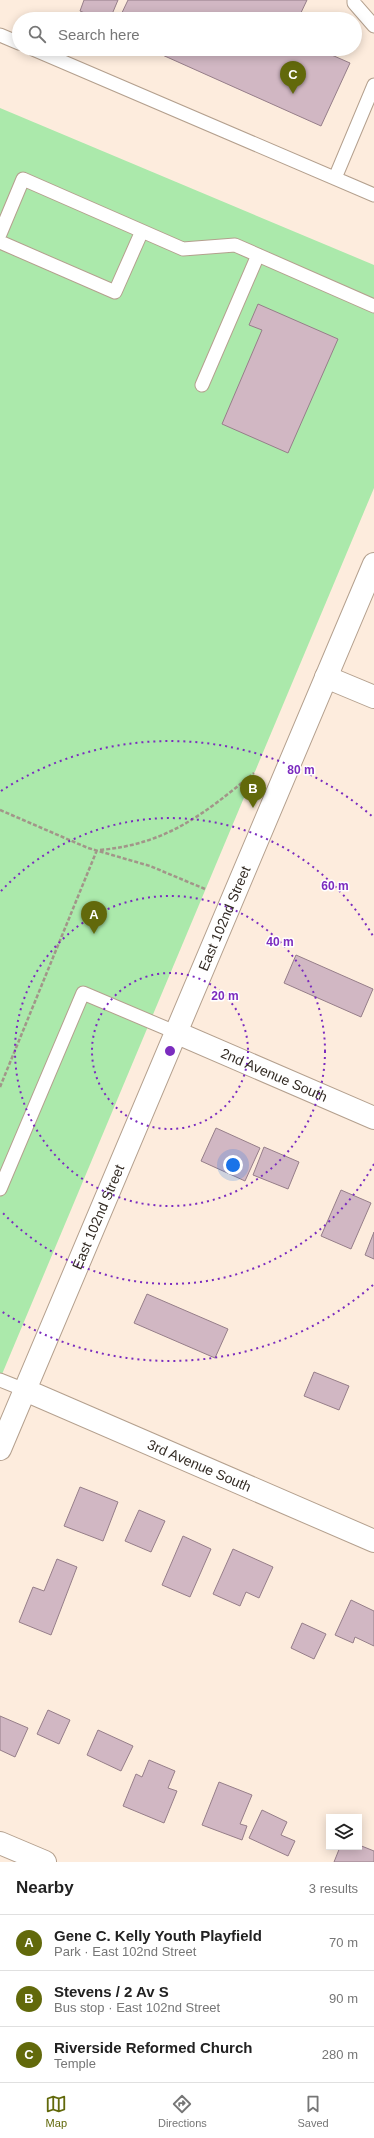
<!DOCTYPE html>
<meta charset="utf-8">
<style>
:root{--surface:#fff;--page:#f2f2f2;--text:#222;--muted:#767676;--line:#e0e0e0;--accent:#62690b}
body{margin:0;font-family:Arial,sans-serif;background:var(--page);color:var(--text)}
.controls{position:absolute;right:12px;bottom:12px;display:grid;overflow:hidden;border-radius:0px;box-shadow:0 2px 10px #0003}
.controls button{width:36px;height:36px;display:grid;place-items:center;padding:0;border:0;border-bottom:1px solid var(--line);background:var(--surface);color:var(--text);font:20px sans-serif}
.you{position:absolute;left:233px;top:1165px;width:14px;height:14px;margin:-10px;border:3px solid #fff;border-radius:50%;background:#1a73e8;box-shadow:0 0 0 6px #1a73e833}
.badge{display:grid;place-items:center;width:26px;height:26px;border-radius:50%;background:var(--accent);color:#fff;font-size:13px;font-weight:700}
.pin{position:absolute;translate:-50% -33px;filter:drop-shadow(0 1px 2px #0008)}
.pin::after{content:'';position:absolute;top:21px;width:14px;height:12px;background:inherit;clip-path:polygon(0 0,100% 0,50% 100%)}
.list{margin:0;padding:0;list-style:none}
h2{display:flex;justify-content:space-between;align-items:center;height:52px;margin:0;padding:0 16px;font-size:17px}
h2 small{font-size:13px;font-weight:400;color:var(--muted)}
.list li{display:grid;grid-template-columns:26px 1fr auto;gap:12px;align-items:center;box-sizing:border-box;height:56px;padding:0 16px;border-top:1px solid var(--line)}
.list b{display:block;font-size:15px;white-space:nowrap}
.list p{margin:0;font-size:13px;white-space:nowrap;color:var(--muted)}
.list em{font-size:13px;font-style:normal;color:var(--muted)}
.icon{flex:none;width:22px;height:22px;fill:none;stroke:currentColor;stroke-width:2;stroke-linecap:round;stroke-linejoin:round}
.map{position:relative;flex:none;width:374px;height:1862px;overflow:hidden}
.search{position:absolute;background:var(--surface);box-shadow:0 2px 10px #0003;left:12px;right:12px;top:12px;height:44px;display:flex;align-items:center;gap:10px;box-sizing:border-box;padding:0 14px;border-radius:22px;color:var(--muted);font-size:15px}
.sheet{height:220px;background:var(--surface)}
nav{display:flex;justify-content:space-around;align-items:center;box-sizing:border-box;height:56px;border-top:1px solid var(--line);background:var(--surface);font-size:11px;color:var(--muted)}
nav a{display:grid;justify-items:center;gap:2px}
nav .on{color:var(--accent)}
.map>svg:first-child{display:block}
.green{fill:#abe9ab}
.building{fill:#d1b7c3;stroke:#967e89}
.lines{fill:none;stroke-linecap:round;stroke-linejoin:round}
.lane-casing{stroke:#b4a08e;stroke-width:15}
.street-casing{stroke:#b4a08e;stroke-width:24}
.secondary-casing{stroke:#b4a08e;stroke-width:24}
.path{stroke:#a29589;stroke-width:2.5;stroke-dasharray:4 2;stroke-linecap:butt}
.lane{stroke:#fff;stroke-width:13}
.street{stroke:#fff;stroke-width:22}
.secondary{stroke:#fff;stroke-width:22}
.ring{fill:none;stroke:#7b2cbf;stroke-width:2;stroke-dasharray:2 4}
.labels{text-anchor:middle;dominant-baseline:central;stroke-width:3;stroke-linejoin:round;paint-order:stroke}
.street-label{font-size:14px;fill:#332b24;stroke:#fff}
.centre{fill:#7b2cbf;stroke:#fff;stroke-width:2}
.ring-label{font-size:12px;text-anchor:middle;font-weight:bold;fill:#7b2cbf;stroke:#fff;stroke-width:3;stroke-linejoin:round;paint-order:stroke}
</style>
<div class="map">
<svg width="374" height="1862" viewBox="0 0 374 1862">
<rect width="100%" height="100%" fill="#fdecdd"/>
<!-- green -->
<path class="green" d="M0,108l374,157v223l-374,891z"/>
<!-- building -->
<path class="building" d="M84,0h34l-8,19h-11l-19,-8z
M128,0h179l-9,19h-179z
M149,49h169l32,14 -29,63z
M258,304l80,35 -50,114 -66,-29 40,-94 -13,-5z
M296,955l77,34 -12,28 -77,-34z
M216,1128l44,20 -15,33 -44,-20z
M264,1147l35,15 -11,27 -35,-14z
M341,1190l30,13 -20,46 -30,-13z
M374,1232v27l-9,-4z
M147,1294l81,35 -13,29 -81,-35z
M314,1372l35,14 -10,24 -35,-14z
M80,1487l38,15 -15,39 -39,-15z
M139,1510l26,11 -14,31 -26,-11z
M183,1536l28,13 -21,48 -28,-12z
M233,1549l40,18 -14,31 -13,-6 -6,14 -27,-12z
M57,1559l20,8 -26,68 -32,-13 14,-35 11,4z
M351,1600l23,11v35l-19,-9 -2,6 -18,-8z
M302,1623l24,11 -12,25 -23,-11z
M48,1710l22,10 -11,24 -22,-10z
M0,1716l28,12 -13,29 -15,-7z
M98,1730l35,16 -12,25 -34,-16z
M149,1760l26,11 -7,17 9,3 -13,32 -41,-17 13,-32 6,3z
M219,1782l33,13 -12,29 7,2 -5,14 -40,-15z
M262,1810l25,12 -6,13 14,6 -7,15 -39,-18z
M359,1845l15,6v11h-40l6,-15h19z"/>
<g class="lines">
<defs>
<path id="lane" d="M354,0v3l20,23
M0,35l19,8
M33,49l341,146
M335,178l39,-93
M0,234l23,-55 160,70 52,-4 139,61
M0,242l115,50 27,-61
M202,385l56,-130
M0,1189l83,-196 92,39
M0,1380l25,10"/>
<g id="street">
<path d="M326,677l48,20"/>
<path id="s1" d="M175,1032l199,86"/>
<path id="s2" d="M25,1390l349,151"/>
<path d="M0,1843l45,19"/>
</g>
<g id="secondary">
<path id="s3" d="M0,1449l374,-885"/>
</g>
</defs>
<!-- lane casing -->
<use href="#lane" class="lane-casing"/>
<!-- street casing -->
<use href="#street" class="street-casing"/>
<!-- secondary casing -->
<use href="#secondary" class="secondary-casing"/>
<!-- path -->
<path class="path" d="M0,810l88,38 62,18 55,23
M100,850c67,-6 104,-36 154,-77
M0,1087l97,-237"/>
<!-- lane -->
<use href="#lane" class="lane"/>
<!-- street -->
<use href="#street" class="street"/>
<!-- secondary -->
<use href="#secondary" class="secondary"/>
</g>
<!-- distance rings -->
<g class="ring">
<circle cx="170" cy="1051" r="78"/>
<circle cx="170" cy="1051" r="155"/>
<path d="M374 1164A233 233 0 0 1 1 1211M1 891A233 233 0 0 1 374 938"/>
<path d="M373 1285A310 310 0 0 1 1 1311M1 791A310 310 0 0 1 373 817"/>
</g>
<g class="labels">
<!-- street labels -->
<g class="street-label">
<text stroke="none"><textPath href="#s3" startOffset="576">East 102nd Street</textPath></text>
<text stroke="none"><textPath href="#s1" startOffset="108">2nd Avenue South</textPath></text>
<text stroke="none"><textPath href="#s3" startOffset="252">East 102nd Street</textPath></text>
<text stroke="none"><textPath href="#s2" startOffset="190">3rd Avenue South</textPath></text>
</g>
</g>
<circle cx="170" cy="1051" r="6" class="centre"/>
<g class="ring-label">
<text x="301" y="774">80 m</text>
<text x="335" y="890">60 m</text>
<text x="280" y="946">40 m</text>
<text x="225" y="1000">20 m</text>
</g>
</svg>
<div class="controls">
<button><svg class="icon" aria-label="layers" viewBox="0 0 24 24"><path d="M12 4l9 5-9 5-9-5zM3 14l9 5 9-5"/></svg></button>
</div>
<div class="you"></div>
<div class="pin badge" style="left:94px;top:934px">A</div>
<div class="pin badge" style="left:253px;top:808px">B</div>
<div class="pin badge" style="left:293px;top:94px">C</div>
<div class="search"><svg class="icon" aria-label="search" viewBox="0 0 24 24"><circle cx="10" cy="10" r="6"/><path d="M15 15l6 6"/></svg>Search here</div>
</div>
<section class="sheet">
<h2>Nearby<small>3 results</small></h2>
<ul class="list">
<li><span class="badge">A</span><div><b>Gene C. Kelly Youth Playfield</b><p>Park · East 102nd Street</p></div><em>70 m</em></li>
<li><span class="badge">B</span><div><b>Stevens / 2 Av S</b><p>Bus stop · East 102nd Street</p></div><em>90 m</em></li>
<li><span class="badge">C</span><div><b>Riverside Reformed Church</b><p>Temple</p></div><em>280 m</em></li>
</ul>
</section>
<nav>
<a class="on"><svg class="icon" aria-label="map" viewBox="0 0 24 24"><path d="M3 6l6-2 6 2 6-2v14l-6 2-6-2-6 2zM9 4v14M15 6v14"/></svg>Map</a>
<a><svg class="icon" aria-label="directions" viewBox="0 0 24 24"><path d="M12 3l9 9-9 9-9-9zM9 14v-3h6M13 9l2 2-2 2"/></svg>Directions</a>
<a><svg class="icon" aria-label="saved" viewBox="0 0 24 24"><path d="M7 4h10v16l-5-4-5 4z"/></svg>Saved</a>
</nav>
